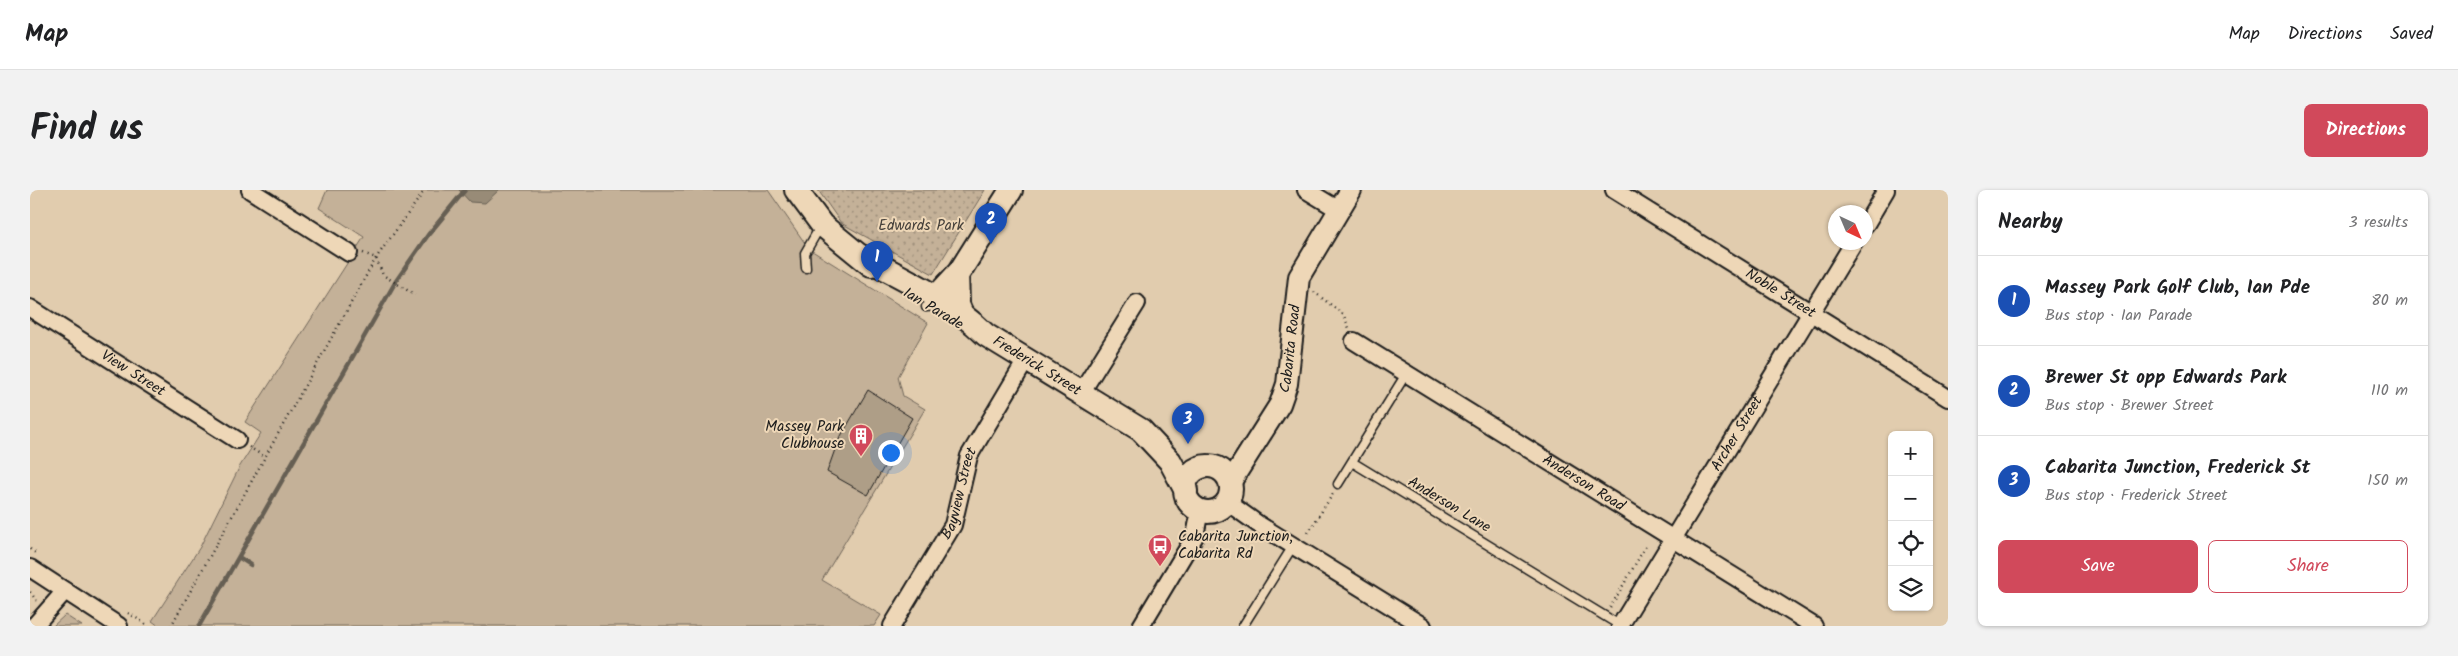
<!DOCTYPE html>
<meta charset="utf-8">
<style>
:root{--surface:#fff;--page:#f2f2f2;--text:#202124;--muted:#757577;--line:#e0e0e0;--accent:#d1495b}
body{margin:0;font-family:Kalam,sans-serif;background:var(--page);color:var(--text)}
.controls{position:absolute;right:15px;bottom:15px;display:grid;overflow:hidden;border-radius:8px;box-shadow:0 1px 4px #0004}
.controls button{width:45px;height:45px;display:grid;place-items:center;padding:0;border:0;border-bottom:1px solid var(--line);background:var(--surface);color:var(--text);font:25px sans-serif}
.compass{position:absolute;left:1798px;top:15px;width:45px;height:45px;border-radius:50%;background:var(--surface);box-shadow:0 1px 4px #0004;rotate:136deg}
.you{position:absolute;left:860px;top:262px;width:18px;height:18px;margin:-12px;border:4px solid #fff;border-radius:50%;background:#1a73e8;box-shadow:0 0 0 8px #1a73e833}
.badge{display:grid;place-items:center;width:32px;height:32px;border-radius:50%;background:var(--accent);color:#fff;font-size:16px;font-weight:700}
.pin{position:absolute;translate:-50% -41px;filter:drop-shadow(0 1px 2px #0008)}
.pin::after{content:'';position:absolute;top:26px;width:18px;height:15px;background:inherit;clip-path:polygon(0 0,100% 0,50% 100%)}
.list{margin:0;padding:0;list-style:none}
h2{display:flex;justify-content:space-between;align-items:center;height:65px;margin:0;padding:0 20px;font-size:21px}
h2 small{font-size:16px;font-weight:400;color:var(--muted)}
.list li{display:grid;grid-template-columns:32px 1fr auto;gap:15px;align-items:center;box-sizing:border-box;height:90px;padding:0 20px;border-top:1px solid var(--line)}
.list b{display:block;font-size:19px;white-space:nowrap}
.list p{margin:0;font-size:16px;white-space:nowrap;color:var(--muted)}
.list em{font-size:16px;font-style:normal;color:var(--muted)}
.actions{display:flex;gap:10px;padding:15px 20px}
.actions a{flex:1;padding:11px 0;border:1px solid var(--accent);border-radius:8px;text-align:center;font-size:18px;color:var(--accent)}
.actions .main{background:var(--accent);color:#fff}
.icon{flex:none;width:28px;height:28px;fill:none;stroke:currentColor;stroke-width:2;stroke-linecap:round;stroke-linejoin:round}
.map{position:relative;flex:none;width:1918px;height:436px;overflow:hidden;border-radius:8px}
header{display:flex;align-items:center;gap:30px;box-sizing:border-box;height:70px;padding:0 25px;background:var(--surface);border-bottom:1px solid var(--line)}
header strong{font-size:24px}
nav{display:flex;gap:28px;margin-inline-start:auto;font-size:18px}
.intro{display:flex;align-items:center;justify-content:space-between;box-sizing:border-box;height:120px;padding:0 30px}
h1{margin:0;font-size:35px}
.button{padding:12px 22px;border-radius:8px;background:var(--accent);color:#fff;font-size:18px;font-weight:700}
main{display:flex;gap:30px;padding:0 30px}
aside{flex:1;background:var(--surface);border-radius:8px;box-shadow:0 1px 4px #0004}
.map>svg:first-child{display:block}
.grass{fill:#c4b198;stroke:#70665a}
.park{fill:url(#park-dots);stroke:#70665a}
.water{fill:#988b77;stroke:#665f53}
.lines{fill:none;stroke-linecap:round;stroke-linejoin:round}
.stream{stroke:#665f53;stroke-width:4.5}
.building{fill:#ae9e87;stroke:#1c1c1c}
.service-casing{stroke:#1c1c1c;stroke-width:11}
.minor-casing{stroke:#1c1c1c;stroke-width:20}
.tertiary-casing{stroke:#1c1c1c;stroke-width:24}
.secondary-casing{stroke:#1c1c1c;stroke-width:26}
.path{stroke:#1c1c1c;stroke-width:2.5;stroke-dasharray:1 4;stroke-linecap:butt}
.service{stroke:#eed7b7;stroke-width:8}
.minor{stroke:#eed7b7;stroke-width:16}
.tertiary{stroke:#eed7b7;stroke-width:20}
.secondary{stroke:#eed7b7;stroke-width:22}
.labels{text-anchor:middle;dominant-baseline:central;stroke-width:4;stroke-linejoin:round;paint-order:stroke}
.park-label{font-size:15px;fill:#46413b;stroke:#eed7b7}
.street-label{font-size:15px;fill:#1c1c1c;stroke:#eed7b7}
.poi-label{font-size:15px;fill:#1c1c1c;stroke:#eed7b7;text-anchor:end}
</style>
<header>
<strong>Map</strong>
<nav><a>Map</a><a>Directions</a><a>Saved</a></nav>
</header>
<div class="intro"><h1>Find us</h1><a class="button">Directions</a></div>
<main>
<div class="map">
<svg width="1918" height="436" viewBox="0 0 1918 436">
<defs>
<pattern id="park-dots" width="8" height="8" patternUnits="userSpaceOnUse" patternTransform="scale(1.25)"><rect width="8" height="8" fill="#c4b198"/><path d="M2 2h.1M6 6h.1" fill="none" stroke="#9e8f7b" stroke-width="1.8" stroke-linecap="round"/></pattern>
</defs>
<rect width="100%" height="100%" fill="#e1ccae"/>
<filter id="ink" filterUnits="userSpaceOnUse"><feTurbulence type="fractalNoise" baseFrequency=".02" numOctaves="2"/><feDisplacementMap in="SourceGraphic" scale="10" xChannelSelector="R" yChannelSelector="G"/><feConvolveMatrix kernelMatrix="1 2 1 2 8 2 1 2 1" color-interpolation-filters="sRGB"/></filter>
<g filter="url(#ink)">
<!-- grass -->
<path class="grass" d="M297,0h441l41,59 119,74 -30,54 5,19 22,13 -103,171 59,35 -7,11h-715l-7,-5 48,-74 40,-81 21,-33 -16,-11 119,-185 -45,-29z
M35,425l17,11h-29z"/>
<!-- park -->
<path class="park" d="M788,0h167l-52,84 -92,-51z"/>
<!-- water -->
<path class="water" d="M429,0h40l-14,13 -15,-1z"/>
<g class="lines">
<!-- stream -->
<path class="stream" d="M210,368l11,7
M169,436l197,-345 32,-46 37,-45"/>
</g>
<!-- building -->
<path class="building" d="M838,200l44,28 -44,77 -41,-23 11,-31z"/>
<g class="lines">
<defs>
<path id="service" d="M776,78l-1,-15 15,-26
M896,117l13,-1
M1322,272l269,164
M1308,294l68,-110
M1213,436l50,-80"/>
<g id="minor">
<path d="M220,0l99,63"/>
<path d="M1276,0l33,20"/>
<path id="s1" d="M1584,0l334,208"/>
<path d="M1836,34l20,-34"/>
<path d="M930,81l1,33 5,12"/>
<path id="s2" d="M0,118l207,132"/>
<path id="s3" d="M1324,151l460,285"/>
<path d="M1051,203l56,-90"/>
<path d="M1197,312l31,22 165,102"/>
<path d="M0,378l89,58"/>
<path d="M4,436l31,-35"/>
<path id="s4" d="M862,436l61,-101 16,-69 57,-96"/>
<path d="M1111,436l54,-90 5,-26"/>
<path id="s5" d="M1590,436l234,-384"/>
</g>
<g id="tertiary">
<path id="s6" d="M1200,293l50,-79 7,-20 12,-107 52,-87"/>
</g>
<g id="secondary">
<path d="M766,0l26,35 49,40"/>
<path id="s7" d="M831,66c44,23 89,44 125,79l155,95 29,31 16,30"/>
<path d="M906,107l24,-26 51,-81"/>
<circle cx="1178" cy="299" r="23"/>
</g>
</defs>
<!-- service casing -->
<use href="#service" class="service-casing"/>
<!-- minor casing -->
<use href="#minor" class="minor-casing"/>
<!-- tertiary casing -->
<use href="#tertiary" class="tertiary-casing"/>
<!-- secondary casing -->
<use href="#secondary" class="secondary-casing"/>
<!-- path -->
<path class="path" d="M333,63l13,5 7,17 32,20
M1284,102l29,22 6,14
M219,257l16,10
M1278,343l26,-41
M0,359l7,5
M0,402l7,9
M1580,418l37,-64
M98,423l21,13
M141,436l205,-368 49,-68"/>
<!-- service -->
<use href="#service" class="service"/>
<!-- minor -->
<use href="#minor" class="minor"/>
<!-- tertiary -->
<use href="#tertiary" class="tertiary"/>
<!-- secondary -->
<use href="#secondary" class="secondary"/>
</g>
</g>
<!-- icons -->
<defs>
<symbol id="building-pin" viewBox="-11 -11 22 30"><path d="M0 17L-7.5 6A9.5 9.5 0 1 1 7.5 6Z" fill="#d1495b" stroke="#eed7b7"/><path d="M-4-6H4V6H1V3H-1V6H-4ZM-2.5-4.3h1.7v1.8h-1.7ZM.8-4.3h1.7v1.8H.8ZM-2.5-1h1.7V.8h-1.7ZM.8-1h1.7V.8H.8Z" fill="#fff"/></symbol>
<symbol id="bus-pin" viewBox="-11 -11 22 30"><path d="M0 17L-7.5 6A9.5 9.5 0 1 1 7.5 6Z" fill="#d1495b" stroke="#eed7b7"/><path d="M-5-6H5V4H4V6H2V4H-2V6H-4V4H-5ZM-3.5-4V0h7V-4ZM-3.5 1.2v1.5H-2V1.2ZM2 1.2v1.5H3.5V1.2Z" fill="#fff"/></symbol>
</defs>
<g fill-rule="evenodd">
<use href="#building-pin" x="817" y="232" width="28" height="38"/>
<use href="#bus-pin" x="1116" y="342" width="28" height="38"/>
</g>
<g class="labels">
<!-- park labels -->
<g class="park-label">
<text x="891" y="36">Edwards Park</text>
</g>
<!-- street labels -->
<g class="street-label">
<text stroke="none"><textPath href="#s1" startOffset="196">Noble Street</textPath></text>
<text transform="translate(903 119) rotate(31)">Ian Parade</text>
<text stroke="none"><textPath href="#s6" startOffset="150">Cabarita Road</textPath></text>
<text stroke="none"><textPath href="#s7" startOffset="208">Frederick Street</textPath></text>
<text stroke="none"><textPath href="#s2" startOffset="122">View Street</textPath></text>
<text stroke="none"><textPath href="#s5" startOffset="225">Archer Street</textPath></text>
<text stroke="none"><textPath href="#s3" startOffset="270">Anderson Road</textPath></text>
<text stroke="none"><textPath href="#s4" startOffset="150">Bayview Street</textPath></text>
<text transform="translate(1419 315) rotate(31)">Anderson Lane</text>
</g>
<!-- poi labels -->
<g class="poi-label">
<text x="814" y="237">Massey Park<tspan x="814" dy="17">Clubhouse</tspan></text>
<text x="1148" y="347" text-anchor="start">Cabarita Junction,<tspan x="1148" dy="17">Cabarita Rd</tspan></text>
</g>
</g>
</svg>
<div class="controls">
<button>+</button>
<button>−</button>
<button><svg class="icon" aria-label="locate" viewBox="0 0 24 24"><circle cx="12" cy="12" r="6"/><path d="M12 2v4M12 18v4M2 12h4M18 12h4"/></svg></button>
<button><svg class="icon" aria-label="layers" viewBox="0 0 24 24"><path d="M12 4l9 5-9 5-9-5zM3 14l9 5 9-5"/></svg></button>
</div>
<svg class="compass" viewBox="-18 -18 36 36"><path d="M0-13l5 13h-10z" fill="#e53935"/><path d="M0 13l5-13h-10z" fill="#757577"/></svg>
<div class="you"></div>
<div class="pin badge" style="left:847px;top:92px;background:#1a4fb4">1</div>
<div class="pin badge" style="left:961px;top:54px;background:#1a4fb4">2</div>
<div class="pin badge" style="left:1158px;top:254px;background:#1a4fb4">3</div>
</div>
<aside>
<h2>Nearby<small>3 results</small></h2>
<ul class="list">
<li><span class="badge" style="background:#1a4fb4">1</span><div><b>Massey Park Golf Club, Ian Pde</b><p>Bus stop · Ian Parade</p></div><em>80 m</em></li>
<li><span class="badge" style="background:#1a4fb4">2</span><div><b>Brewer St opp Edwards Park</b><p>Bus stop · Brewer Street</p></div><em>110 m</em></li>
<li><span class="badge" style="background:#1a4fb4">3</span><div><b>Cabarita Junction, Frederick St</b><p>Bus stop · Frederick Street</p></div><em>150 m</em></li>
</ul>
<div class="actions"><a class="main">Save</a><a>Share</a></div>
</aside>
</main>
